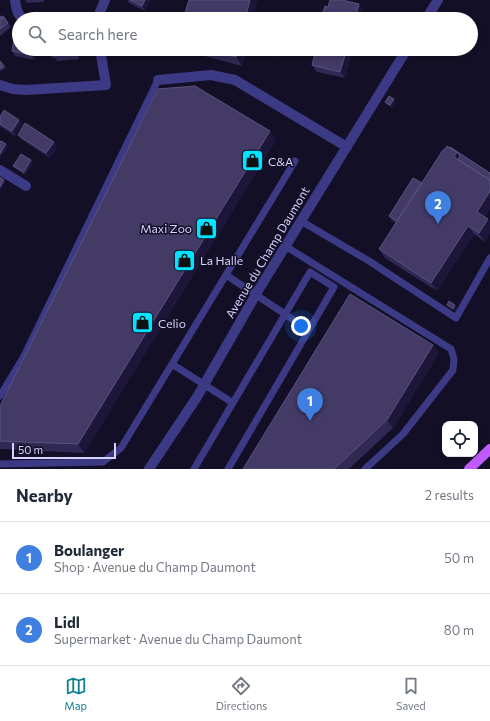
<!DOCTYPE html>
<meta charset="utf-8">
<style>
:root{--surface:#fff;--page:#f6f6f7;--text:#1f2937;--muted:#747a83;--line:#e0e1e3;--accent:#117e91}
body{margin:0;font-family:Commissioner,sans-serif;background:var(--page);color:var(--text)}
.controls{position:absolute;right:12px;bottom:12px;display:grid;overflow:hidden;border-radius:8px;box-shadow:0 2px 6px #0003}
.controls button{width:36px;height:36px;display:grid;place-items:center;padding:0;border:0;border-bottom:1px solid var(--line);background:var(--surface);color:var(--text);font:20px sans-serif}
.scale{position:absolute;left:12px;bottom:10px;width:104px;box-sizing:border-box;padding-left:4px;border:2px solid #d9d4ff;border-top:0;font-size:11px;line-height:14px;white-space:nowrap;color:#d9d4ff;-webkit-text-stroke:3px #130f26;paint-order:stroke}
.you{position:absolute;left:301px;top:326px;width:14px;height:14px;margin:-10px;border:3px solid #fff;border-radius:50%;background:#1a73e8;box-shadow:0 0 0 6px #1a73e833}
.badge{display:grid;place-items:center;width:26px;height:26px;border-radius:50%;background:var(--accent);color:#fff;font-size:13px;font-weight:700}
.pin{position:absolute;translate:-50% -33px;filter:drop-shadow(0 1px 2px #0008)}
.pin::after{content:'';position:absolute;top:21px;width:14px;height:12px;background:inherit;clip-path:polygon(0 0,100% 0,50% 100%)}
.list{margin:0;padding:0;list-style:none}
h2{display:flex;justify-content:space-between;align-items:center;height:52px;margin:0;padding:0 16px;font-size:17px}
h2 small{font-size:13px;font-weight:400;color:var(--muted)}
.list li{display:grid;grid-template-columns:26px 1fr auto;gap:12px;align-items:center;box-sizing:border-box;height:72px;padding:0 16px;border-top:1px solid var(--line)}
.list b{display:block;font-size:15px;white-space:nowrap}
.list p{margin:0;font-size:13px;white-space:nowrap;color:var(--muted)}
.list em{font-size:13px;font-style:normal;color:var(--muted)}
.icon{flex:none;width:22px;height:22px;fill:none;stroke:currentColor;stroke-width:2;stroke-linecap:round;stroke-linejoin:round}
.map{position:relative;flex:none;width:490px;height:469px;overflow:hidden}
.search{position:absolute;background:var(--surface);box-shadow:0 2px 6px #0003;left:12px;right:12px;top:12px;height:44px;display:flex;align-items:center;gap:10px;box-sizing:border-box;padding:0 14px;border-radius:22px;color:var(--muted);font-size:15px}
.sheet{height:196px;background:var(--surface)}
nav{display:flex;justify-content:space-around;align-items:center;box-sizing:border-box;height:56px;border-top:1px solid var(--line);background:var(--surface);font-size:11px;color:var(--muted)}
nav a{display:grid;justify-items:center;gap:2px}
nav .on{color:var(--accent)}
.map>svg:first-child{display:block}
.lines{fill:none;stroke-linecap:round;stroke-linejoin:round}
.service{stroke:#3d3a85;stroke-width:7}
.minor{stroke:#3d3a85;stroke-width:10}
.primary{stroke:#c25bff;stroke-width:10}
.wall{fill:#312854}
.shaded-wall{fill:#1d163a}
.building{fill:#433a66;stroke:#5a527e}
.labels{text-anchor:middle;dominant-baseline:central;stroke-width:3;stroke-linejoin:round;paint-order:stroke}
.poi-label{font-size:12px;fill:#d9d4ff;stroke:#130f26;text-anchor:start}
.street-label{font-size:12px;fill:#d9d4ff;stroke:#130f26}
</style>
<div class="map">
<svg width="490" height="469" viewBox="0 0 490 469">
<rect width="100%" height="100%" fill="#130f26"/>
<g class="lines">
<!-- service -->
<path class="service" d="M301,221l68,40 87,57 34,-60
M285,246l166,103 3,10 -1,11 -50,64 -38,35
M226,275l83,55
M0,396l24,-40 134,-276
M233,403l-61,-39 123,-203
M0,464l103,-2 18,-14 51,-84
M194,469l116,-197 24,15 -106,182"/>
<!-- minor -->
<path class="minor" d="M15,0c1,7 2,16 9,19
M97,19l8,-19
M426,19l12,-19
M158,80l53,-5 24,5 112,67
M0,85l13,4 13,1 80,-5 -6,-36
M0,170l26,16
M149,469l48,-72 62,-108 148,-240"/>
<!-- primary -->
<path class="primary" d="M469,469l21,-20"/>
</g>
<!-- wall -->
<path class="wall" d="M25,0h19v2l-17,1z
M127,0h23l-5,11 -16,-8z
M0,17h4l7,10 -11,9z
M36,49l-2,11 -19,-4 -3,-5z
M83,49l1,7h-5v3l-22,2 -1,-3h-4l-3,-4z
M113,49h23v3l-20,1z
M181,49h65l-4,17 -60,-16z
M278,49l2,3 -2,5 -7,-2 -2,-3z
M316,49h37l-8,29 -28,-6 -5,-7z
M0,61l6,7 -5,3 -1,-1z
M394,99l2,3 -4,6 -6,-4 -1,-2z
M0,117l22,7 -7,12 -15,-10z
M18,135l36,7 3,5 -7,11 -29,-19z
M276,140l-192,313 -84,-4v-43z
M444,150l46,23v36l-5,8v25l-11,-8 -37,57 -52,-33 -6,-9 17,-26 -4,-2 -3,-5 33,-33z
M31,160l2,3 -8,12 -10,-7 -2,-2z
M447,305l10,3 -2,3 -6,-4z
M439,353l-46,75 -44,41h-106z"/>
<!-- shaded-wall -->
<path class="shaded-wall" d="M145,0h5l-5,11 -3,-5z
M250,0h8l-5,19h-8z
M359,4l5,7 -2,8h-7z
M32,49h4l-2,11 -3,-5z
M80,49h3l1,7 -4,-5z
M238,49h8l-4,17 -6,-9z
M278,49l2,3 -2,5 -2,-2z
M347,49h6l-8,29 -5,-6z
M76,51l3,5v3l-3,-5z
M394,99l2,3 -4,6 -2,-3z
M19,120l3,4 -7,12 -3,-5z
M270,131l6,9 -192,313 -6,-9z
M54,142l3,5 -7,11 -4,-5z
M6,144l2,3 -8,12v-5z
M457,152l6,9 -2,3 -7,-7z
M31,160l2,3 -8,12 -1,-3z
M4,180l2,2 -6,10v-5z
M490,191v18l-7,11 -6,-8z
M488,219l2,2v13l-5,8 -6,-9z
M468,226l6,8 -37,57 -6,-8z
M455,305l2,3 -2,3 -2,-2z
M433,345l6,8 -46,75 -6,-8z"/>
<!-- building -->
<path class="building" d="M130,0h15l-3,6z
M189,0h61l-5,19h-62z
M330,0h12l17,4 -4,15h-30l1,-6 -3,-1 2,-6 3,1z
M2,16l2,1 -3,2 -1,-2z
M4,17l4,6 -8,6v-11l1,1z
M15,33l4,1v15h13l-1,6 -19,-4z
M49,49h31v2h-4v3l-22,2v-2h-5z
M205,49h33l-2,8z
M270,49h8l-2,6 -7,-3z
M316,49h31l-7,23 -28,-7z
M0,61l4,5 -4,3z
M195,86l75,45 -192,313 -78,-3v-35l158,-317z
M389,96l5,3 -4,6 -5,-3z
M4,110l15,10 -7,11 -12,-7v-7z
M25,123l29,19 -8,11 -28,-18z
M1,141l5,3 -6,10v-12z
M447,146l10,6 -3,5 36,23v11l-13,21 11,7 -9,14 -11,-7 -37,57 -52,-34 64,-99h1z
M450,147l40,26v7l-32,-20 2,-4 -3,-4 -7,-4z
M21,154l10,6 -7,12 -11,-6z
M0,177l4,3 -4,7z
M413,178l9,5 -25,38 -8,-5z
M350,294l83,51 -46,75 -53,49h-91z
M449,301l6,4 -2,4 -6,-4z"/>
<!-- icons -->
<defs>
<symbol id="shop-square" viewBox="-11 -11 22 22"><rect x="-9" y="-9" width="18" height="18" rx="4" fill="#00e5ff" stroke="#130f26"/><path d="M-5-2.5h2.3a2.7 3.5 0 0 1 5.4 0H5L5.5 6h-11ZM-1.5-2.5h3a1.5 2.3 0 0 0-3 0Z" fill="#111"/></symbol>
</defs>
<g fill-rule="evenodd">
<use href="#shop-square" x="240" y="148" width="25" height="25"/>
<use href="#shop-square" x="194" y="216" width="25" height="25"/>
<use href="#shop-square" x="172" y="248" width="25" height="25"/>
<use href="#shop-square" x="130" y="310" width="25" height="25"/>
</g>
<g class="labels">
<!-- poi labels -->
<g class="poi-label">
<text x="268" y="161">C&amp;A</text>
<text x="192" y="228" text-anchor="end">Maxi Zoo</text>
<text x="200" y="260">La Halle</text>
<text x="158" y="323">Celio</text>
</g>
<!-- street labels -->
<g class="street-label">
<text transform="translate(267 252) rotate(-59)">Avenue du Champ Daumont</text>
</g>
</g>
</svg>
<div class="controls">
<button><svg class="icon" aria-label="locate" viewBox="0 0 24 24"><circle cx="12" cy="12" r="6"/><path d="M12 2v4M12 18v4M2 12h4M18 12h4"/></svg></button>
</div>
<div class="scale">50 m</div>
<div class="you"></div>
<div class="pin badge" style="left:310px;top:421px;background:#3f7fe0">1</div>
<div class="pin badge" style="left:438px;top:224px;background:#3f7fe0">2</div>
<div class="search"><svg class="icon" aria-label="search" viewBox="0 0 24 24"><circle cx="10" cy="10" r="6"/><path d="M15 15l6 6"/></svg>Search here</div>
</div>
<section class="sheet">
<h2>Nearby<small>2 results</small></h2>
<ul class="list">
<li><span class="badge" style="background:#3f7fe0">1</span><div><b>Boulanger</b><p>Shop · Avenue du Champ Daumont</p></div><em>50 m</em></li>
<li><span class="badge" style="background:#3f7fe0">2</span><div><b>Lidl</b><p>Supermarket · Avenue du Champ Daumont</p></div><em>80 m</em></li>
</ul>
</section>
<nav>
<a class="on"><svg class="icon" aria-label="map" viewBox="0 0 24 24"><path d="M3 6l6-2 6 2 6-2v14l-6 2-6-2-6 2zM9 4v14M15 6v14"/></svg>Map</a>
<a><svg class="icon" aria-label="directions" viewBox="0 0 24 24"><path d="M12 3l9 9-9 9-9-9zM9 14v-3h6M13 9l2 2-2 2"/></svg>Directions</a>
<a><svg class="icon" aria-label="saved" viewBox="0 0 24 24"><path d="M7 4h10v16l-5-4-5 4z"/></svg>Saved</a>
</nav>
